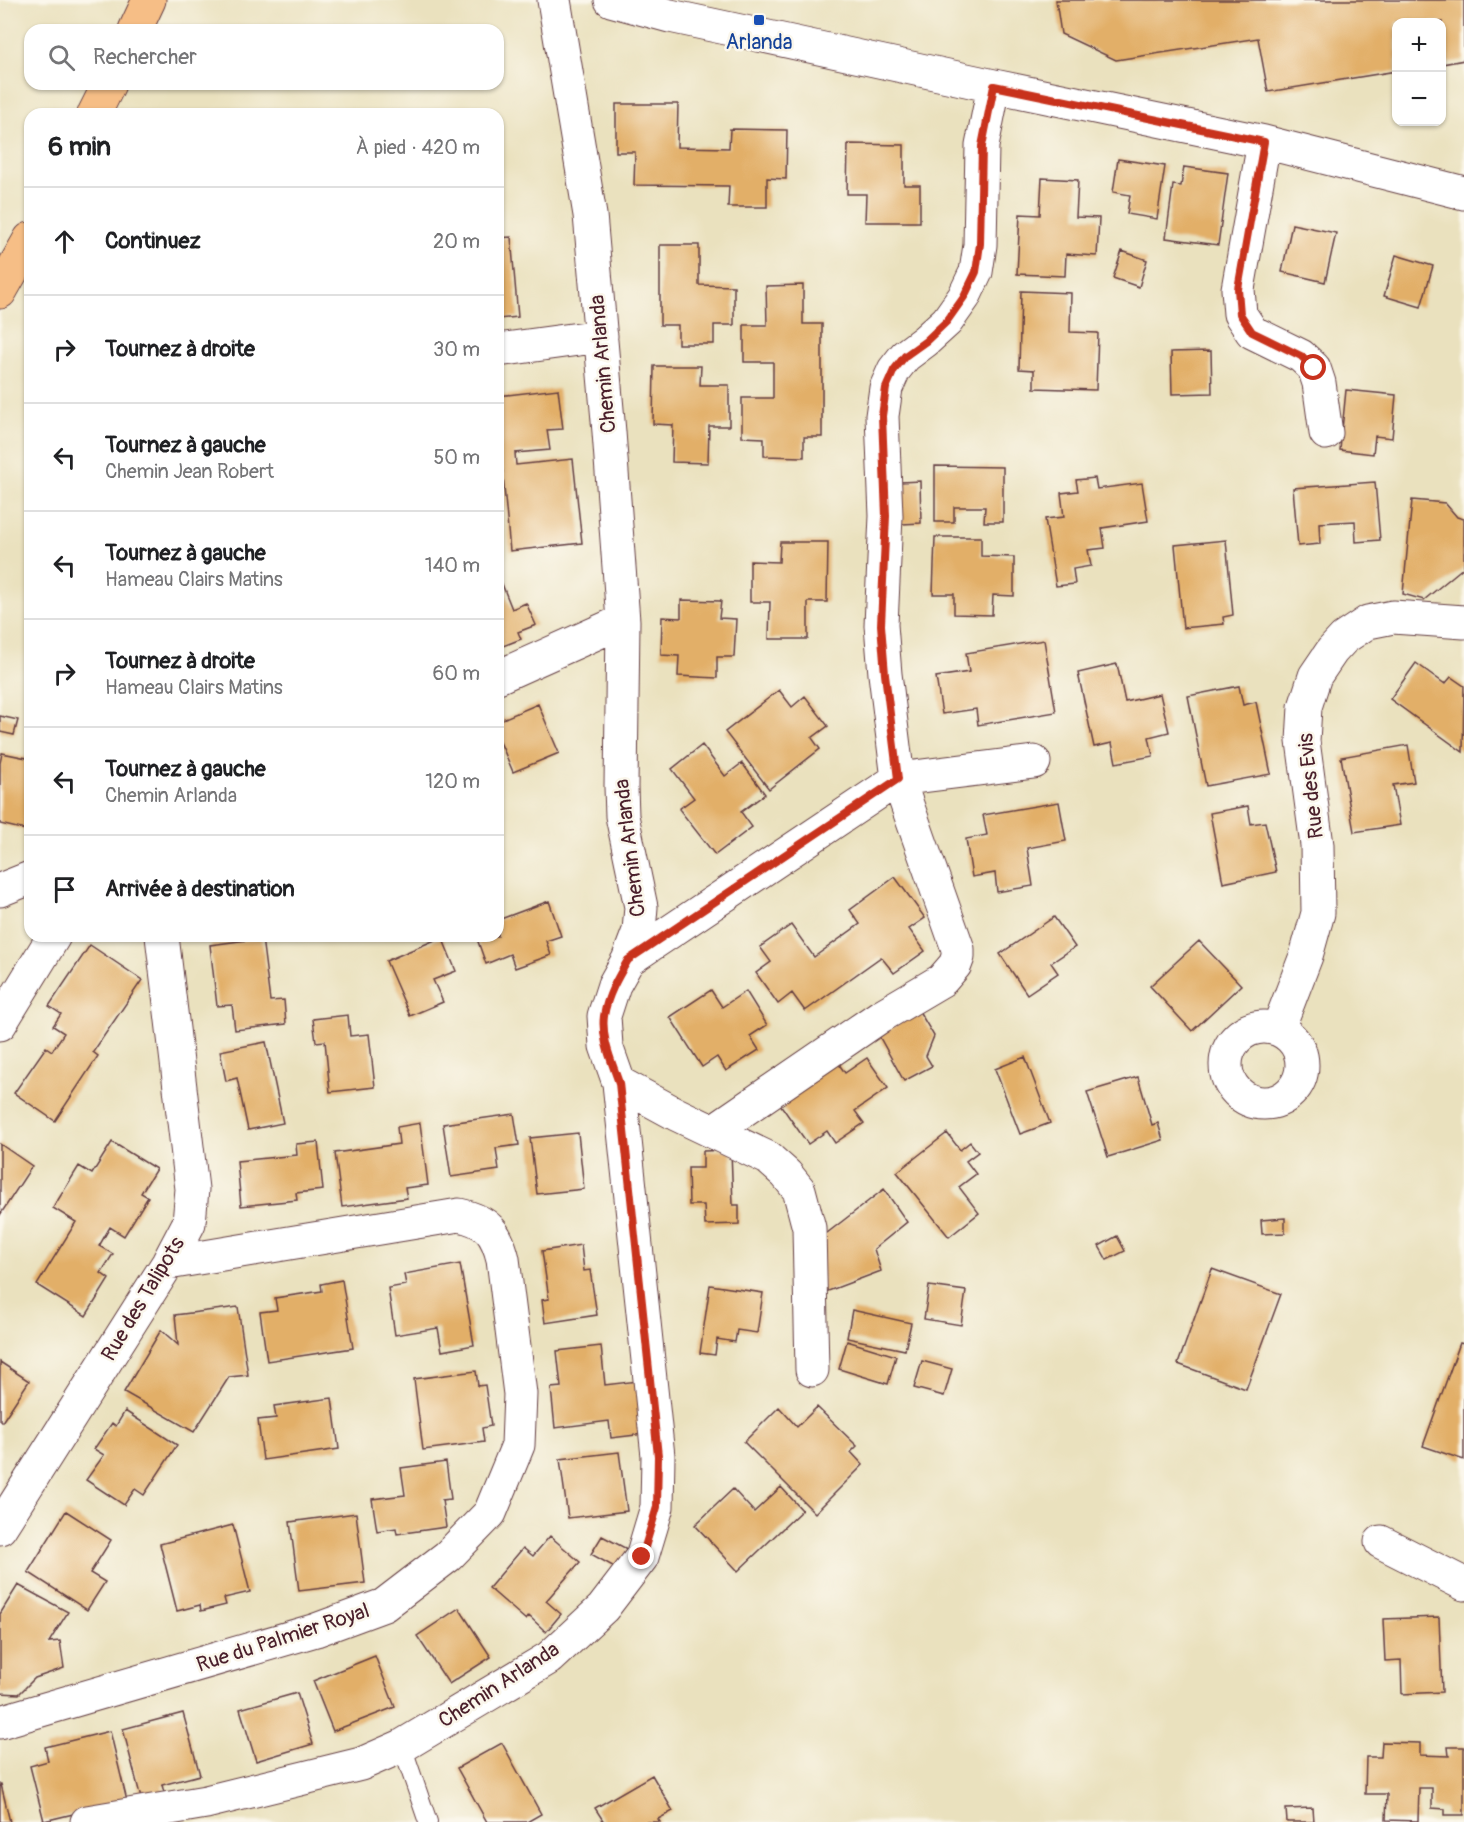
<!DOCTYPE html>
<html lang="fr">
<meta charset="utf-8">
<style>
:root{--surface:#fff;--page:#f2f2f2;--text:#202124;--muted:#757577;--line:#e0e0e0}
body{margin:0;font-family:Pangolin,sans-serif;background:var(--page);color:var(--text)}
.controls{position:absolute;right:18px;top:18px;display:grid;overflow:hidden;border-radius:12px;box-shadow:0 2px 4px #0004}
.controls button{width:54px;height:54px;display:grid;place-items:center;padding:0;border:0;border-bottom:2px solid var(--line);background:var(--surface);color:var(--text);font:30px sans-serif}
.stop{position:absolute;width:18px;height:18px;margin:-14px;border:4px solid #c8321e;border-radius:50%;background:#fff}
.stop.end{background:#c8321e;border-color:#fff;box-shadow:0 2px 6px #0008}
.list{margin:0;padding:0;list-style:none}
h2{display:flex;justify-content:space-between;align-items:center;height:78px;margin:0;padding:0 24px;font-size:26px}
h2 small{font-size:20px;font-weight:400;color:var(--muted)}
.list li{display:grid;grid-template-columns:39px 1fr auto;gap:18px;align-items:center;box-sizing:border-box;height:108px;padding:0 24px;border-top:2px solid var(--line)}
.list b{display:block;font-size:22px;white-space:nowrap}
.list p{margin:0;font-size:20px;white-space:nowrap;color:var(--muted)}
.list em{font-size:20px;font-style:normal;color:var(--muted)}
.icon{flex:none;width:33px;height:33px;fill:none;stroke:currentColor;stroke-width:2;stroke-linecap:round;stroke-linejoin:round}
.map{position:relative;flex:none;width:1464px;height:1822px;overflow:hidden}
.search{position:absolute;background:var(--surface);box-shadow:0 2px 4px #0004;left:24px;top:24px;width:480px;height:66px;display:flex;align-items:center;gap:15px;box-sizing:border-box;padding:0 21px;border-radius:18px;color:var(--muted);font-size:22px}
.panel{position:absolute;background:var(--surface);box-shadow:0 2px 4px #0004;left:24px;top:108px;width:480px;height:834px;border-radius:18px}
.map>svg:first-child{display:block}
.building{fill:#e2af68}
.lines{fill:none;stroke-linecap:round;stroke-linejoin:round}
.service-casing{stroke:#623c41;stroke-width:20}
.minor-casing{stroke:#623c41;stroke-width:35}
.trunk-casing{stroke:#623c41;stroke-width:35}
.service{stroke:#fff;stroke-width:18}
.minor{stroke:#fff;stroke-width:33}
.trunk{stroke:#f6be86;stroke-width:33}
.route{stroke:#c8321e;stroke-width:8}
.transit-dot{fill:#1a4fb4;stroke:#fbf7ec;stroke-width:2}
.labels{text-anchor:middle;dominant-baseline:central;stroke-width:5;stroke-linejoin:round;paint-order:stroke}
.transit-label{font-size:21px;fill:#164399;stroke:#fbf7ec}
.street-label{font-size:21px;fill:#4a1f2b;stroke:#fbf7ec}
</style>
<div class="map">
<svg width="1464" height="1822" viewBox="0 0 1464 1822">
<rect width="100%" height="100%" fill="#fbf7ec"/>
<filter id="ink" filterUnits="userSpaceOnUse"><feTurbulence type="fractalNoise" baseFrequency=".0167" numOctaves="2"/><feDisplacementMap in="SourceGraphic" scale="12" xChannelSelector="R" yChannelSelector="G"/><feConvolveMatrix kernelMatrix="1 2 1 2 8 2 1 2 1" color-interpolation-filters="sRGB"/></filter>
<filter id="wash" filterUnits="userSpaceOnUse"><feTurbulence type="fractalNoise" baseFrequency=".008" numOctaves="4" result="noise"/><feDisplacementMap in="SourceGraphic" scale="24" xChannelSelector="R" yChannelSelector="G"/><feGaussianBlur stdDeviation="1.35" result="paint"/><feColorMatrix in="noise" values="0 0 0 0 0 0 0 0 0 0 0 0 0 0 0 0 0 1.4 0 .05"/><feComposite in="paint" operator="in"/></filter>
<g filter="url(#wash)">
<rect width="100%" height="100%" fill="#eae1be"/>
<g id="blocks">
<!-- building -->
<path class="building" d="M1056,0h408v60l-22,4v-42h-46v49l-128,21 -10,-54 -142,22 -55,-26z
M616,104h62l-1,43 52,1 1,-19 57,1 -1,49 -19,-1v29h-39l1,-21 -95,-1 1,-33h-19z
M848,144l56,1v40h16v37h-55l1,-28h-19z
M1118,159l47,7 -8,53 -30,-5 3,-19 -17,-3z
M1184,167l44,6 -10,72 -52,-7 7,-53 8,1z
M1042,178l36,2 -2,37 23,1 -2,38 -31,-2 -1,22 -48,-2 3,-60 20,1z
M1292,224l44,9 -11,49 -43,-10z
M511,237l7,80 -20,2v-81z
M660,245h39v40l35,1v39h-20v19h-36v-19h-18z
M1122,251l25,9 -8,27 -26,-9z
M1396,255l37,11 -12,41 -37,-11z
M803,285v39h19v113h-18v20l-40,-1v-18l-22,-1v-39h31v-36h-29v-37h23l-1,-39z
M1021,291l50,2 -1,39 28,1 -2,57 -62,-2v-18l-15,-1z
M1211,351l1,42 -40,1 -1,-42z
M654,366h47l-1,19h29v41h-20l-1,37 -36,-1 1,-37 -20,-1z
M558,389l5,40 -16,1 3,20 -35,3 1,12 57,-6 9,84 -72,8 -8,-85 -4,1v-71z
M1346,390l50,5 -4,43 -17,-2 -2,18 -33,-4z
M935,466l68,1v55h-19l1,-15h-31v15h-19z
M1095,478l2,11 45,-6 6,38 -46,7 3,20 -17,2 3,16 -18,3 2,15 -19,2 -11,-67 19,-2 -3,-24 17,-2 -2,-11z
M920,481l1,42 -19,1 -1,-42z
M1375,482l5,58 -24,2 -1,-21 -36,2 1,21 -22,2 -5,-58z
M1412,500l33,3 12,14 7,2v48l-40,33 -21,-6z
M935,537h46v19l33,1v39l-21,-1 -1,20 -38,-1v-20h-21z
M1226,540l7,75 -10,2 1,7 -41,4 -8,-83z
M780,542h48l-1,60h-19v37h-39l1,-37h-20v-41l29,1z
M498,574l14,35 14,-6 10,22 -18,7 3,7 -23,9z
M681,600l40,1 -2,17 17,1 -2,38h-17v21l-39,-2 1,-20 -18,-1 1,-38 19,1z
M1044,640l12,72 -78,13 -2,-16 -34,5 -6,-37 33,-5 -3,-19z
M1416,663l29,21 6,-7 13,9 -1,66 -73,-53z
M1117,664l8,38 35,-8 9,38 -20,5 4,19 -37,7 -4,-20 -18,4 -16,-74z
M1239,686l4,19 13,-3 15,72 -65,12 -18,-90z
M779,690l13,17 13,-11 23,30 -16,12 8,11 -51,40 -44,-57z
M538,704l21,49 -46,19 -15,-35v-16z
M0,716l18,4 -4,15 -14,-3z
M702,745l23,31 17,-13 23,31 -24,18 11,15 -37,28 -36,-46 15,-11 -22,-29z
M1408,745l6,37 -21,3 7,40 -46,7 -13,-75z
M29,750h1v81l-30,-7v-61l2,-10 25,5z
M1059,802l7,39 -39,7 6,38 -36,6 -2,-19 -23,4 -6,-38 21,-4 -4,-20z
M1248,806l3,18 14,-2 11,50 -53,11 -13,-70z
M895,877l30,41 -16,11 16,22 -31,22 -13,-16 -76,54 -13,-18 -14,11 -22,-31 15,-11 -11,-15 31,-22 23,32 46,-33 -10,-14z
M549,901l12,35 -15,5 5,14 -36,13 -5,-14 -24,10 -10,-28h22v-16z
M1054,917l21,30 -24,16 7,10 -31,21 -27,-40z
M442,937l14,34 -23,9 10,22 -33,14 -24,-55z
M262,938l8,63 14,-1 2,24 -51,6 -3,-25 -15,1 -7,-61z
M1199,941l42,44 -49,46 -42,-45z
M90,945l52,35 -49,72 5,4 -43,65 -41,-28 32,-46 6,4 12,-18 -11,-7 8,-12 -12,-8z
M711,990l11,17 24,-16 21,34 -17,11 9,14 -33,21 -9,-14 -15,10 -32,-50z
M919,1011l15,25 -8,20 6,10 -28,15 -25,-45z
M348,1015l2,21 19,-2 6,53 -45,5 -5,-51 -9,1 -3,-23z
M266,1042l17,81 -35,7 -11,-52 -11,3 -6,-30z
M834,1057l11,16 22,-15 21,30 -33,23 9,12 -29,20 -8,-12 -19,13 -33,-47z
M1025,1057l25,66 -30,11 -25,-65z
M1138,1077l14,48 6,-2 5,17 -55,17 -21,-65z
M514,1114l5,31 -23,3 3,22 -48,7 -8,-53z
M420,1123l8,62 -23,3 2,10 -65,9 -7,-54 64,-9 -2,-17z
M578,1133l6,56 -47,5 -7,-56z
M947,1133l13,17 10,-8 8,10 -12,9 10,13 -17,13 20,26 -30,24 -52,-65z
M112,1142l44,27 -15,24 7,4 -24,39 -14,-9 -11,19 14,8 -12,19 8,6 -23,37 -49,-31 39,-63 -23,-14 26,-42 13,8z
M318,1142l5,48 -27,3 1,7 -56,6 -4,-45 60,-6 -1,-11z
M0,1144l32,22 -32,49z
M731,1150l2,55h6v19l-34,1 -1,-20h-15l-1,-37h15v-17z
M884,1189l23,33 -33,27 7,22 -58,22 -5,-53z
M1285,1218v15l-23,1 -1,-14z
M1117,1236l8,15 -18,9 -8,-14z
M581,1245l3,26 6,-1 7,45 -52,8 -3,-23 7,-1 -7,-48z
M460,1264l14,81 -32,6 -4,-23 -43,7 -7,-47 18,-3 -2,-11z
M1212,1269l69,25 -35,95 -68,-25z
M342,1280l11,68 -86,13 -7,-49 17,-2 -2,-12 47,-7 -1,-7z
M710,1285l53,8 -6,40 -20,-3 -2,12 -18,-3 -2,16 -15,-2z
M929,1286l37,5 -5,34 -37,-6z
M238,1307l10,68 -19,2 -35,55 -70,-40 37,-62 17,15 -3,-30z
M852,1310l59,13 -6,27 -58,-12z
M847,1341l49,15 -8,28 -49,-15z
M1460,1343l4,1v116l-41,-14z
M601,1346l4,39 33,-4 6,53 -33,4 -2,-17 -54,7 -4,-40 10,-1 -4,-36z
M922,1361l30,8 -8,27 -30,-8z
M0,1362l29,19 -27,41 -2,-2z
M476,1371l2,15 7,-1 6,41 -9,2 2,14 -61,8 -9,-71z
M332,1398l7,51 -76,11 -5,-40 18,-2 -2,-12z
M779,1407l18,20 20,-20 40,39 -6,6 12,13 -48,48 -71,-71z
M125,1411l52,34 -33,50 -9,-6 -11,16 -38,-25 18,-25 -10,-6 18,-26 4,3z
M619,1452l8,59 -59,7 -8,-59z
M446,1462l5,37 -9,1 4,27 -49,7 -1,-6 -19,3 -5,-32 33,-4 -4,-27z
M781,1487l21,23 -64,61 -43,-46 38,-36 21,23z
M66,1511l45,29 -21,33 15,9 -18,28 -59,-38z
M356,1513l9,70 -66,8 -9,-69z
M233,1525l17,67 -26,6 2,7 -25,6 -1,-6 -23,6 -17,-67z
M550,1536l30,26 -34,39 15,13 -15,18 -17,-16 -3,4 -37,-32 34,-40 10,8z
M602,1536l27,14 -11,19 -27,-15z
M18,1585l50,27 -19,30 11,-1 4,27 -29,10 -16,16 -19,-1v-79z
M459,1608l32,49 -42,27 -32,-48z
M1439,1617l3,75 -40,2 -1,-34 -16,1 -2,-42z
M375,1656l20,51 -62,24 -20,-50z
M297,1693l16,51 -57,17 -16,-52z
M183,1713l17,62 -38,10 5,19 -23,6 -21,-81z
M110,1731l17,70 -83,20 -14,-55 18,-5 -3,-14z
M1382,1742l38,1v12l29,1 -1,-9h16v68h-19v-6l-13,-1v-20h-13l-1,33 -32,-1 1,-26h-22l1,-37h15z
M502,1743l39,71 -14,8h-40l-30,-54z
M652,1775l21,36 -15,8 2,3h-56l-9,-14z
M0,1784h1l9,38h-10z
M1313,1808l1,14h-27l-1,-13z"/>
</g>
</g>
<g filter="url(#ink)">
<use href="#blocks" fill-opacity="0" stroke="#623c41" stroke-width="1.5"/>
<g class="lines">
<defs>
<path id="service" d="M402,1746l26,76"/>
<path id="minor" d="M611,0l59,16 84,18 240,52 270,56 200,51
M1264,142l-26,147 2,25 12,18 49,24 13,12 5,15 7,50
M498,350l103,-14
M498,677l125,-56
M0,890l30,-12
M628,960l270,-181 136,-17
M0,1024l54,-88
M1226 1065a38 38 0 1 1 76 0a38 38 0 1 1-76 0Z
M1278,1029l28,-73 12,-43 -1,-68 -14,-104 2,-34 10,-31 17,-25 12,-13 24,-16 25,-5 71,5
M619,1083l57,31 92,44 18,16 13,16 10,38 3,142
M713,1131l168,-115 61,-36 13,-15 3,-8v-8l-60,-170 -13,-105 -4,-49 5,-109 -4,-100 4,-28 8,-18 11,-14 20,-15 22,-20 17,-24 12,-25 4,-27 2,-99 12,-60
M0,1528l168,-265 21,-40 3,-34 -30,-253
M1381,1542l83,42
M0,1722l316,-92 68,-25 64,-49 42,-43 28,-68 2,-51 -17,-135c-7,-28 -16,-38 -44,-44l-291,48
M87,1822l119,-20 155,-38 41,-18 147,-88 54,-50 39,-51 15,-50 1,-51 -39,-373 -13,-37 -2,-30 10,-31 14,-25 11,-29 2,-24 -19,-91 -1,-29 2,-166 -14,-189 -19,-217 -36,-215"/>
<path id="trunk" d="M135,30l14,-30
M94,114l15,-30
M0,292l30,-53"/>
</defs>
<!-- service casing -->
<use href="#service" class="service-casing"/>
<!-- minor casing -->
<use href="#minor" class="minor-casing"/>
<!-- trunk casing -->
<use href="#trunk" class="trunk-casing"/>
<!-- service -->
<use href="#service" class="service"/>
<!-- minor -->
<use href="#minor" class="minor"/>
<!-- trunk -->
<use href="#trunk" class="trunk"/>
</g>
</g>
<g class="lines" filter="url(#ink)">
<!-- route -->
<path class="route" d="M642,1557l15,-50 1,-51 -39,-373c-7,-21 -18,-44 -15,-67 3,-20 14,-39 24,-56l270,-181 -13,-105 -4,-49 5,-109 -4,-100 4,-28 8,-18 11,-14 21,-15 21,-20 17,-24 12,-25 4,-28 2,-98 12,-60 270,56 -26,147 2,25 12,18 49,24 13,12"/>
</g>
<!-- markers -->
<rect class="transit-dot" x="753" y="14" width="12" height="12" rx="3"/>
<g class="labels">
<!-- transit labels -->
<g class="transit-label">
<text x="759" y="42">Arlanda</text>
</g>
<!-- street labels -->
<g class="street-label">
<text transform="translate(603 364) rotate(-95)">Chemin Arlanda</text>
<text transform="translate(1311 786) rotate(-96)">Rue des Evis</text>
<text transform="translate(630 848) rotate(-97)">Chemin Arlanda</text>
<text transform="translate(143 1299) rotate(-59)">Rue des Talipots</text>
<text transform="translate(283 1638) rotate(-18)">Rue du Palmier Royal</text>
<text transform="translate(499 1685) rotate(-33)">Chemin Arlanda</text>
</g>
</g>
</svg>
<div class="controls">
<button>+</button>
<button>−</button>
</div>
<div class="stop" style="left:1314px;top:368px"></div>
<div class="stop end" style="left:642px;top:1557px"></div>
<div class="search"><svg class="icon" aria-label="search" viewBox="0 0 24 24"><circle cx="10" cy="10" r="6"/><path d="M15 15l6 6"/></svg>Rechercher</div>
<section class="panel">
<h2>6 min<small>À pied · 420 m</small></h2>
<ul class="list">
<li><svg class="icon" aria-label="ahead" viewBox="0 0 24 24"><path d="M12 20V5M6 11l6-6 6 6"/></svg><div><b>Continuez</b></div><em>20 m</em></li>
<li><svg class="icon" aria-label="right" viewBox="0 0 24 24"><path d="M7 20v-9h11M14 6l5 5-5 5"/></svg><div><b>Tournez à droite</b></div><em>30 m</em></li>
<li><svg class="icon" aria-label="left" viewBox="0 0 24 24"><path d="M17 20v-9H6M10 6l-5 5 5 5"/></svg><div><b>Tournez à gauche</b><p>Chemin Jean Robert</p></div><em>50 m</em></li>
<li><svg class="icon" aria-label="left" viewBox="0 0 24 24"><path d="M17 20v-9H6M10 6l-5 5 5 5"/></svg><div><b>Tournez à gauche</b><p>Hameau Clairs Matins</p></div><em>140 m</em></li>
<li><svg class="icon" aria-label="right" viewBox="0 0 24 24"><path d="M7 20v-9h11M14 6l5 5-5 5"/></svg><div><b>Tournez à droite</b><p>Hameau Clairs Matins</p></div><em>60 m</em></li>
<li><svg class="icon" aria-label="left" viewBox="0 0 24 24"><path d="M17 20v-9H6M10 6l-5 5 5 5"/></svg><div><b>Tournez à gauche</b><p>Chemin Arlanda</p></div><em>120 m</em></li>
<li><svg class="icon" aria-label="arrive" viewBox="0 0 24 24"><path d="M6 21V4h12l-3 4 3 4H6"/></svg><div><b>Arrivée à destination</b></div></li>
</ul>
</section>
</div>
